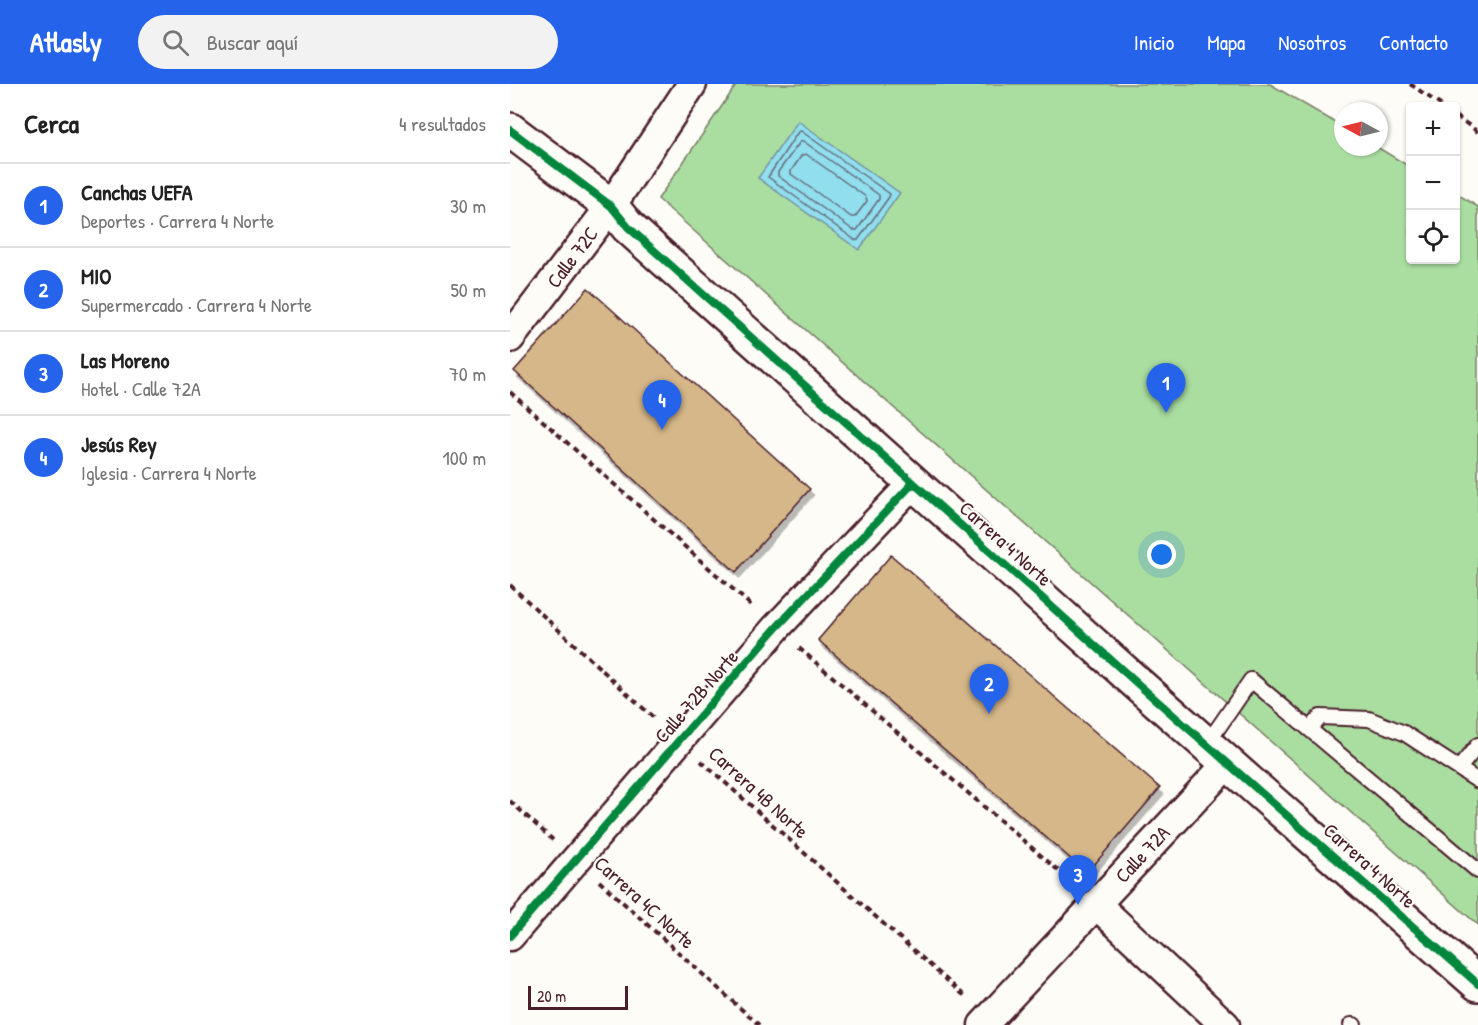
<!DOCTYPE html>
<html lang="es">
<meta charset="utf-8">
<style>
:root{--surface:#fff;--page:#f2f2f2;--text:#222;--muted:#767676;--line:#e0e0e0;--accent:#2563eb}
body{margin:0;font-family:"Patrick Hand",sans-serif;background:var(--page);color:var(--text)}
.controls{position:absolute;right:18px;top:18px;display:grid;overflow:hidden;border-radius:6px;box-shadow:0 2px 4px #0004}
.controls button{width:54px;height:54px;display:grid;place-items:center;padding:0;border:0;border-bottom:2px solid var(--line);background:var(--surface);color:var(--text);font:30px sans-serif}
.compass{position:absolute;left:824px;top:18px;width:54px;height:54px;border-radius:50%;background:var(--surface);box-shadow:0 2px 4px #0004;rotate:277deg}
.scale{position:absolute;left:18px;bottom:15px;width:100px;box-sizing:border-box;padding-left:6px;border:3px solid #4a1f2b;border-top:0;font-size:16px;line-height:21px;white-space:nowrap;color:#4a1f2b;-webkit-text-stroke:4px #fdfcf7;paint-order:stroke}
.you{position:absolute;left:652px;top:471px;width:21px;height:21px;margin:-15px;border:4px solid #fff;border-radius:50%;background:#1a73e8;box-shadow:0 0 0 9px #1a73e833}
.badge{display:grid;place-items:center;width:39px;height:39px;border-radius:50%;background:var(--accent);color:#fff;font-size:20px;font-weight:700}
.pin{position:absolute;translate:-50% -50px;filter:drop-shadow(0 2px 3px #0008)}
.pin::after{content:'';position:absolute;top:32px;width:21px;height:18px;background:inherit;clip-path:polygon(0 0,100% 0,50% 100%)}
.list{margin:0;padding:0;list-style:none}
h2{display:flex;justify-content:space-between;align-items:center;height:78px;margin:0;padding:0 24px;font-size:26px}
h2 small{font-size:20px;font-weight:400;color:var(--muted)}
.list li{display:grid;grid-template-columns:39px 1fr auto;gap:18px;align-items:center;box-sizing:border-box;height:84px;padding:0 24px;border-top:2px solid var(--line)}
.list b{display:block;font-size:22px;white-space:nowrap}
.list p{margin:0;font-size:20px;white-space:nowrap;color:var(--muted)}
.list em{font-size:20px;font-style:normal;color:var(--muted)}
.icon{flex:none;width:33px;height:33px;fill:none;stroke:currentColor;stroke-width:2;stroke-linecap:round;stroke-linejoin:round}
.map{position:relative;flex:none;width:968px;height:941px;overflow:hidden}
header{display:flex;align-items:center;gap:36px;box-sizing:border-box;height:84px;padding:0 30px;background:var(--accent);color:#fff}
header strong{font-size:28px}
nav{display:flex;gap:33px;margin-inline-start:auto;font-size:21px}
.search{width:420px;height:54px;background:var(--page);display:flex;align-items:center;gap:15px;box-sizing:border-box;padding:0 21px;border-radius:33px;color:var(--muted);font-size:22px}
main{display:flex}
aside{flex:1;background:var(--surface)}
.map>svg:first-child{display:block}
.green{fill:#aadea1;stroke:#7a7e66;stroke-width:1.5}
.water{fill:#90deee;stroke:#7492a0;stroke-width:1.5}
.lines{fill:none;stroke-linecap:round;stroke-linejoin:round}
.shore{stroke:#666b79;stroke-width:1.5}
.building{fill:#d5b789;stroke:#4a1f2b;stroke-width:1.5;filter:url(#shadow)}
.lane-casing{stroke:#4a1f2b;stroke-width:18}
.street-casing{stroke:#4a1f2b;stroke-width:33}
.secondary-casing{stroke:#4a1f2b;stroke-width:38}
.path{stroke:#4a1f2b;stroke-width:4;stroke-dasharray:6 4.5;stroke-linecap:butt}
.lane{stroke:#fdfcf7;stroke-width:14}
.street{stroke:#fdfcf7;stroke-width:28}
.secondary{stroke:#fdfcf7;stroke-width:33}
.cycleway-casing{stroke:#fdfcf7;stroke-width:11}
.cycleway{stroke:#00873e;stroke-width:8}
.labels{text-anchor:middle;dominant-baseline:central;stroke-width:4.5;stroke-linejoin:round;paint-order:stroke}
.street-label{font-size:20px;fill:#4a1f2b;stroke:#fdfcf7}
</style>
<header>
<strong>Atlasly</strong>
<div class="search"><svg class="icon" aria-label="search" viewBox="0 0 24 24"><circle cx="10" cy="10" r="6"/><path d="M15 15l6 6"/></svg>Buscar aquí</div>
<nav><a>Inicio</a><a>Mapa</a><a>Nosotros</a><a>Contacto</a></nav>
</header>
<main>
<aside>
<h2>Cerca<small>4 resultados</small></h2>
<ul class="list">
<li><span class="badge">1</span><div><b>Canchas UEFA</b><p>Deportes · Carrera 4 Norte</p></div><em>30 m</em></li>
<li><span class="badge">2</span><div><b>MIO</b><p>Supermercado · Carrera 4 Norte</p></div><em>50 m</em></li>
<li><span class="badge">3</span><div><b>Las Moreno</b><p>Hotel · Calle 72A</p></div><em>70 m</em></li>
<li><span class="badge">4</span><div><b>Jesús Rey</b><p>Iglesia · Carrera 4 Norte</p></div><em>100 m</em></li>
</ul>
</aside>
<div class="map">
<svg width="968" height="941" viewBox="0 0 968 941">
<defs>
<filter id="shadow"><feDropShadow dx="3.5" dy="6" stdDeviation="0" flood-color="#0004"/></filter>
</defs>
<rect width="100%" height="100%" fill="#fdfcf7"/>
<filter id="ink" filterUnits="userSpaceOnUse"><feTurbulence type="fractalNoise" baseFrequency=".0167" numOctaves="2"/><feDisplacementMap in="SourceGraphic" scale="12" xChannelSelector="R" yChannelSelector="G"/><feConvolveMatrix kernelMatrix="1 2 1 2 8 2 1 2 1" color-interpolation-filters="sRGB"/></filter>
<g filter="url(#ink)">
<!-- green -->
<path class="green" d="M227,0h533l73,43v20h34l33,20v93h46v-67l22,14v718l-820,-726z"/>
<!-- water -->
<path class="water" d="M288,37l102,72 -41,57 -101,-72z"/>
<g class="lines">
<!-- shore -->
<path class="shore" d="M291,47l89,63 -1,3 -31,43h-3l-87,-63 30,-45z
M293,57l76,54v4l-22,31h-4l-75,-54v-4l22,-30z
M296,70l60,43 1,4 -12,16h-4l-60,-43v-3l11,-16z"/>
</g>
<!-- building -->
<path class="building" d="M78,204l222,201 -74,83 -222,-201z
M381,471l269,233 -73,85 -269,-233z"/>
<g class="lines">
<defs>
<path id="lane" d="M799,645l11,-12 49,2 35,14 74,48
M697,660l44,-64 227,191
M950,683l18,-22
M841,941h3"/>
<path id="street" d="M0,254l101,-132 81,-122
M586,820l129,121
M0,852l266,-308 137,-145
M473,941l245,-262"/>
<path id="secondary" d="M0,46l101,76 17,21 511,458 339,299"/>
</defs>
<!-- lane casing -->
<use href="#lane" class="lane-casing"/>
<!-- street casing -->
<use href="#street" class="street-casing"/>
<!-- secondary casing -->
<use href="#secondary" class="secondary-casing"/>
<!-- path -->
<path class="path" d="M900,0l32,22
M946,32l22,16
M0,308l243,215
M0,501l146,135
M289,564l274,235
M191,677l266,237
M0,717l43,39
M89,797l160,144"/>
<!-- lane -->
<use href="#lane" class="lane"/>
<!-- street -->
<use href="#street" class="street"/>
<!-- secondary -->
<use href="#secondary" class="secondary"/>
<defs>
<path id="cycleway" d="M0,46l101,76 17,21 511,458 339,299
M0,852l266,-308 137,-145"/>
</defs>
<!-- cycleway casing -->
<use href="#cycleway" class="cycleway-casing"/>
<!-- cycleway -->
<use href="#cycleway" class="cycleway"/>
</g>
</g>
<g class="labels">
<!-- street labels -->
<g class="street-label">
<text transform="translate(62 173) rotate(-53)">Calle 72C</text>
<text transform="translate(496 459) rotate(42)">Carrera 4 Norte</text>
<text transform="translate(186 612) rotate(-49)">Calle 72B Norte</text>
<text transform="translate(249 708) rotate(42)">Carrera 4B Norte</text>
<text transform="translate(632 770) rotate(-47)">Calle 72A</text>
<text transform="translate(860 781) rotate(42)">Carrera 4 Norte</text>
<text transform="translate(135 818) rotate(42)">Carrera 4C Norte</text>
</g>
</g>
</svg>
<div class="controls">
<button>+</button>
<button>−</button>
<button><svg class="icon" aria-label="locate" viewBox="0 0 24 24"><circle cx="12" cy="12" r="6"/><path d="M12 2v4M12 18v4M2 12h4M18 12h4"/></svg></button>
</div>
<svg class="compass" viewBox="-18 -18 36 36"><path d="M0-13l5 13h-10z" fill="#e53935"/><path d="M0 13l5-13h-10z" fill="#767676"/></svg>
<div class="scale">20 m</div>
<div class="you"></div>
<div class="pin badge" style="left:656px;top:329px">1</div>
<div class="pin badge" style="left:479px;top:630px">2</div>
<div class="pin badge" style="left:568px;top:821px">3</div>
<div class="pin badge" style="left:152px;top:346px">4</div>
</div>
</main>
